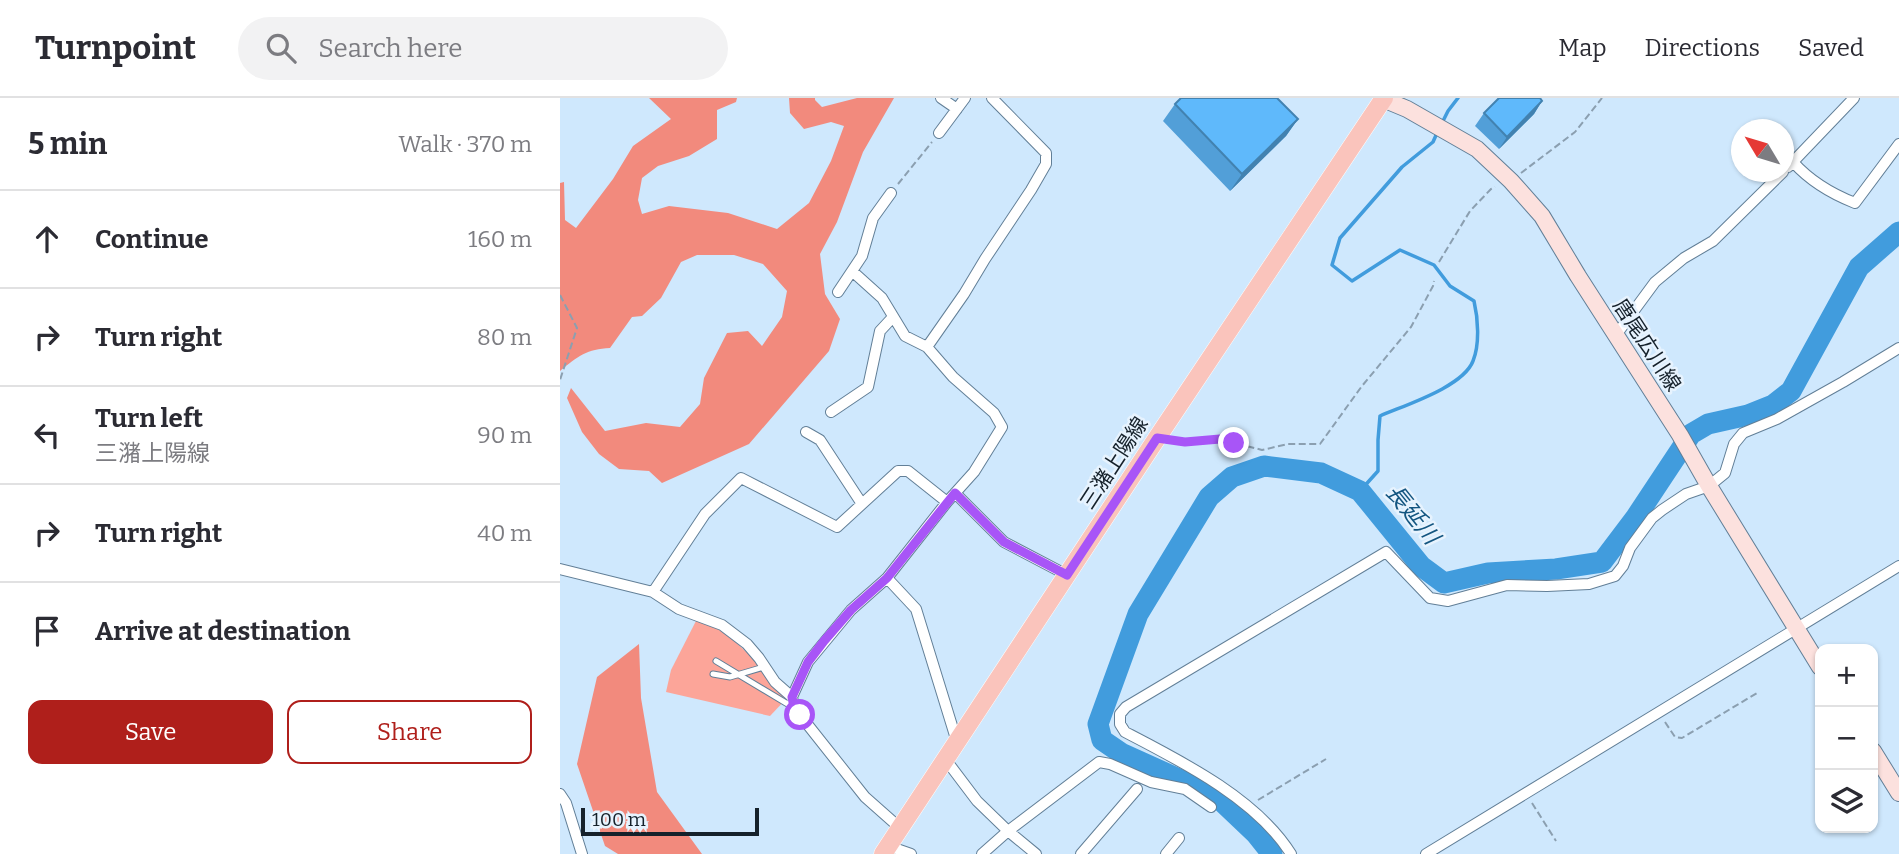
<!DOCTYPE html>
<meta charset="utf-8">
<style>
:root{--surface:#fff;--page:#f2f2f3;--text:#2b2b33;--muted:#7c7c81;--line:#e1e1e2;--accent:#af1f1b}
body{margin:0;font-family:Bitter,"Noto Sans JP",serif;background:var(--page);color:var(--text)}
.controls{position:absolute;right:21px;bottom:21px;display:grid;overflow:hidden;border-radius:14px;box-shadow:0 2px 5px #0004}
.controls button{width:63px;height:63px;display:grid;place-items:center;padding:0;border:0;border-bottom:2px solid var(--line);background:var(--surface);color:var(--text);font:35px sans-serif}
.compass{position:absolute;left:1171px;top:21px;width:63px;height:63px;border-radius:50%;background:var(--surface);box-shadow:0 2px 5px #0004;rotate:308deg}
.scale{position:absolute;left:21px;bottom:18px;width:178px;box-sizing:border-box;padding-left:7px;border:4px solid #15212b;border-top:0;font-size:19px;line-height:24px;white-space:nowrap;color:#15212b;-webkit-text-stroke:5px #e7f3fe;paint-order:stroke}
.stop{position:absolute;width:21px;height:21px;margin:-16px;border:5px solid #a855f7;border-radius:50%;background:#fff}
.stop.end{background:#a855f7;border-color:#fff;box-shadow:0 2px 7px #0008}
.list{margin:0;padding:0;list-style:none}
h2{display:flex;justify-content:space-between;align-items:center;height:91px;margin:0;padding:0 28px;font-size:30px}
h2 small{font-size:23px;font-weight:400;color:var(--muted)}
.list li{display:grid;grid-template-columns:46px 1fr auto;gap:21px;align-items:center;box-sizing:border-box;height:98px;padding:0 28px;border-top:2px solid var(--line)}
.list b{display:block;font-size:26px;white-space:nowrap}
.list p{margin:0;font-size:23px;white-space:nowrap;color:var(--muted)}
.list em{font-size:23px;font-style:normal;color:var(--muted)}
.actions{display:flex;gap:14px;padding:21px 28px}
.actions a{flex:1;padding:16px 0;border:2px solid var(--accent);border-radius:14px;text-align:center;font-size:24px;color:var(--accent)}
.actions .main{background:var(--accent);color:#fff}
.icon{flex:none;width:38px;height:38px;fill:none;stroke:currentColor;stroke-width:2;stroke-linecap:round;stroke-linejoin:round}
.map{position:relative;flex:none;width:1339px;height:756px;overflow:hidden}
header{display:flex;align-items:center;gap:42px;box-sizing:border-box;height:98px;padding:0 35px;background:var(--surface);border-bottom:2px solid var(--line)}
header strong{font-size:33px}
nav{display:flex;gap:38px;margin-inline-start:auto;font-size:24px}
.search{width:490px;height:63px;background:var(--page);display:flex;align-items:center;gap:18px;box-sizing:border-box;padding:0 24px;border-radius:38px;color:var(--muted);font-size:26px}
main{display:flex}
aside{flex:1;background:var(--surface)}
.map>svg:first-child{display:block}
.green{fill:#fca599}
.forest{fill:#f28a7d}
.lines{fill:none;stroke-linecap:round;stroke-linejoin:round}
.stream{stroke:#419cdd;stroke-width:3.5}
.river{stroke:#419cdd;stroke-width:21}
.lane-casing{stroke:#627f97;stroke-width:7}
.street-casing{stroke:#627f97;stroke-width:12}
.secondary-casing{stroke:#627f97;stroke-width:18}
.primary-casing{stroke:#fff;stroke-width:19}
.path{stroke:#8b9fb0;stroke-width:2;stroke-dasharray:7 3.5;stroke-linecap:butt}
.lane{stroke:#fff;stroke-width:5}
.street{stroke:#fff;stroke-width:10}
.secondary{stroke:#fce1de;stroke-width:16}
.primary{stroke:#fac4bc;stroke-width:18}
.wall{fill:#529fd8}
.shaded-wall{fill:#4282b0}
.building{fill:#5fb9fb;stroke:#4282b0;stroke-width:2}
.route{stroke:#a855f7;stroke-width:9}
.labels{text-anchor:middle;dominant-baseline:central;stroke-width:5;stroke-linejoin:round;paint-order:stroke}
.street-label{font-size:21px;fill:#15212b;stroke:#e7f3fe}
.water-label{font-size:23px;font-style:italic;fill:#145681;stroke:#e7f3fe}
</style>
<header>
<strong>Turnpoint</strong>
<div class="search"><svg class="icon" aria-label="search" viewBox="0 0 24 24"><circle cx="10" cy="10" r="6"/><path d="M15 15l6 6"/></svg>Search here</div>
<nav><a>Map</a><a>Directions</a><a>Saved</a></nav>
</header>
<main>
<aside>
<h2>5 min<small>Walk · 370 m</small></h2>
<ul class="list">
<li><svg class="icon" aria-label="ahead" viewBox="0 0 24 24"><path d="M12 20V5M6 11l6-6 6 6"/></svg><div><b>Continue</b></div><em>160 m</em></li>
<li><svg class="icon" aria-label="right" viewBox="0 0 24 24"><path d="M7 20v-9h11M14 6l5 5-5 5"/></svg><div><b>Turn right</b></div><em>80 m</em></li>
<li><svg class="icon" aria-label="left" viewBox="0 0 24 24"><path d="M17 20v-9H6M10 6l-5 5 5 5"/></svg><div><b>Turn left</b><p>三潴上陽線</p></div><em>90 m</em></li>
<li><svg class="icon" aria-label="right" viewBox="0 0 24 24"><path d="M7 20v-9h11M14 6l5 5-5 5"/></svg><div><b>Turn right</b></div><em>40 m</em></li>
<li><svg class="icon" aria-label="arrive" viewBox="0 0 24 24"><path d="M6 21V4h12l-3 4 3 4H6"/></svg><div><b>Arrive at destination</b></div></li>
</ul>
<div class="actions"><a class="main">Save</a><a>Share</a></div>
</aside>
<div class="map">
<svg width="1339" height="756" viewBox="0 0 1339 756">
<rect width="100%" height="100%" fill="#cfe8fd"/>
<!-- green -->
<path class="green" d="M137,521l28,13 33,31 30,34 -18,19 -104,-24 5,-22z"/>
<!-- forest -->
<path class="forest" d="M89,0h88l-1,4 -19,8v29l-28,17 -31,10 -16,12 -4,22 4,14 27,-8 59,7 49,16 32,-26 22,-42 13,-35 -13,-4 -27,7 -14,-16 -1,-15h26v2l7,7 35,-9h37l-31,54 -26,70 -17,32 5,40 15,25 -11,32 -80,93 -87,39 -13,-12 -30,-2 -20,-15 -17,-22 -15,-34 4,-10 34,43 41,-8 34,4 20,-23 4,-26 23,-45 21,-2 14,15 20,-29 5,-26 -24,-27 -29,-9h-37l-16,7 -20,36 -19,18 -10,1 -22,31c-23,1 -32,8 -50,23v-188l4,-1 1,38 11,8 37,-49 20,-33 38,-27z
M79,546l2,54 16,94 45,62h-84l-13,-8 -28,-82 20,-87z"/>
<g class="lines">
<!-- stream -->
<path class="stream" d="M882,25l6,-12 10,-13
M800,393l18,-20v-31l2,-24c25,-11 83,-29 93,-55 7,-17 5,-43 1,-60l-24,-15 -16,-21 -34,-15 -48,31 -20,-16 8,-27 62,-71 31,-25 4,-9"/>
<!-- river -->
<path class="river" d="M712,756l-16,-20 -40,-38 -95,-43 -19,-13 -4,-16 40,-110 71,-117 23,-20 32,-11 57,7 39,18 61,75 23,17 44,-10 68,-4 46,-7 34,-45 55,-83 17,-10 40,-9 25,-10 18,-14 68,-124 40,-35"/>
<defs>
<path id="lane" d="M156,563l75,45
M153,576l17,3 34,-10"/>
<path id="street" d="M381,0l16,11
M379,35l26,-35
M1233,64c17,19 39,32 62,41l44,-59
M1228,69l66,-69
M292,173l30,27 23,38 22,11 26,30 41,36 8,14 -28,45 -27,30 -60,76 -36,32 -43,52 -16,35 2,10 6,8 65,82 35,31
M278,194l24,-36 11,-38 18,-25
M1056,237l39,-53 29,-24 29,-17 70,-69
M367,249l37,-53 21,-35 46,-69 15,-26v-11l-54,-55
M271,314l37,-25 12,-56 13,-14
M246,334l14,8 42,64
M395,395l49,49 63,33
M0,471l93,23 26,17 43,16 25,19 12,14 16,24 17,15
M327,480l29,31 41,133
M93,494l52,-78 36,-36 96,49 61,-56h10l39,31
M386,662l31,41 31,30 28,23
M0,696l6,9 16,51
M328,748l23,8
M422,756l26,-23 91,-69 11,2 41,18 34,7 26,18
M521,756l56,-65
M606,756l13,-16
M731,756c-34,-55 -110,-93 -166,-122l-5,-8v-10l6,-7 260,-155 44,46 18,3 59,-16 40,1 42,-2 26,-8 8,-10 7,-18 22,-30 10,-8 24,-16 23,-8 16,-13 9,-29 9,-11 34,-14 66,-37 56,-34
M866,756l473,-288"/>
<path id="secondary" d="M823,1l24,10 70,40 34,32 31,35 36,60 102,159 29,51 111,181
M1313,653l26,42"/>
<path id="primary" d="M323,756l274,-416 227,-340"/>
</defs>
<!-- lane casing -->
<use href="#lane" class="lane-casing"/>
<!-- street casing -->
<use href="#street" class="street-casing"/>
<!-- secondary casing -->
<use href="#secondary" class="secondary-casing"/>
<!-- primary casing -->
<use href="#primary" class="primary-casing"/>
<!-- path -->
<path class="path" d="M961,75l54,-41 27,-34
M338,86l34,-42
M879,164l31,-51 21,-22 4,-2
M0,197l17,33 -17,52
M615,343l10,1 35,-3 42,11 26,-6h32l42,-58 49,-59 22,-41 1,-5
M1105,624l10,15 7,1 75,-45
M698,702l68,-41
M972,705l24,38"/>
<!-- lane -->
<use href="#lane" class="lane"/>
<!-- street -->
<use href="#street" class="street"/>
<!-- secondary -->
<use href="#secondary" class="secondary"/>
<!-- primary -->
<use href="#primary" class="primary"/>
</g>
<!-- wall -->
<path class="wall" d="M982,3l-8,13 -35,35 -24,-23 9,-13z
M615,6l123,15 -12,17 -56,55 -67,-70z"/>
<!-- shaded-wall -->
<path class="shaded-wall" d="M982,3l-8,13 -35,35 8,-12z
M738,21l-12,17 -56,55 12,-17z"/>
<!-- building -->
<path class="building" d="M621,0h96l21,21 -56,55 -67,-70z
M939,0h41l2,3 -35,36 -23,-24z"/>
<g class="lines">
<!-- route -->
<path class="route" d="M240,617l-6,-8 -2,-10 16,-35 16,-21 27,-31 36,-32 68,-85 49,49 63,33 90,-137 28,4 35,-3 14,4"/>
</g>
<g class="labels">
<!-- street labels -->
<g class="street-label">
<text transform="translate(1087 247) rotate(57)">唐尾広川線</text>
<text transform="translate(554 365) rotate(-57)">三潴上陽線</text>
</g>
<!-- water labels -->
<g class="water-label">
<text transform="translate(853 416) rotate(51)">長延川</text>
</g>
</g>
</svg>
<div class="controls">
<button>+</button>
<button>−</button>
<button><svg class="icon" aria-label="layers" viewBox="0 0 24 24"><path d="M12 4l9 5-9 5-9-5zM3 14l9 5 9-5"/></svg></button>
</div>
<svg class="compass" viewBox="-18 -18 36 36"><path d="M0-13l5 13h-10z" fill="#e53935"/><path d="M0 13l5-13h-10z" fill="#7c7c81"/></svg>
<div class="scale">100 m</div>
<div class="stop" style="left:240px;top:617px"></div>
<div class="stop end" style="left:674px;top:345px"></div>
</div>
</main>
